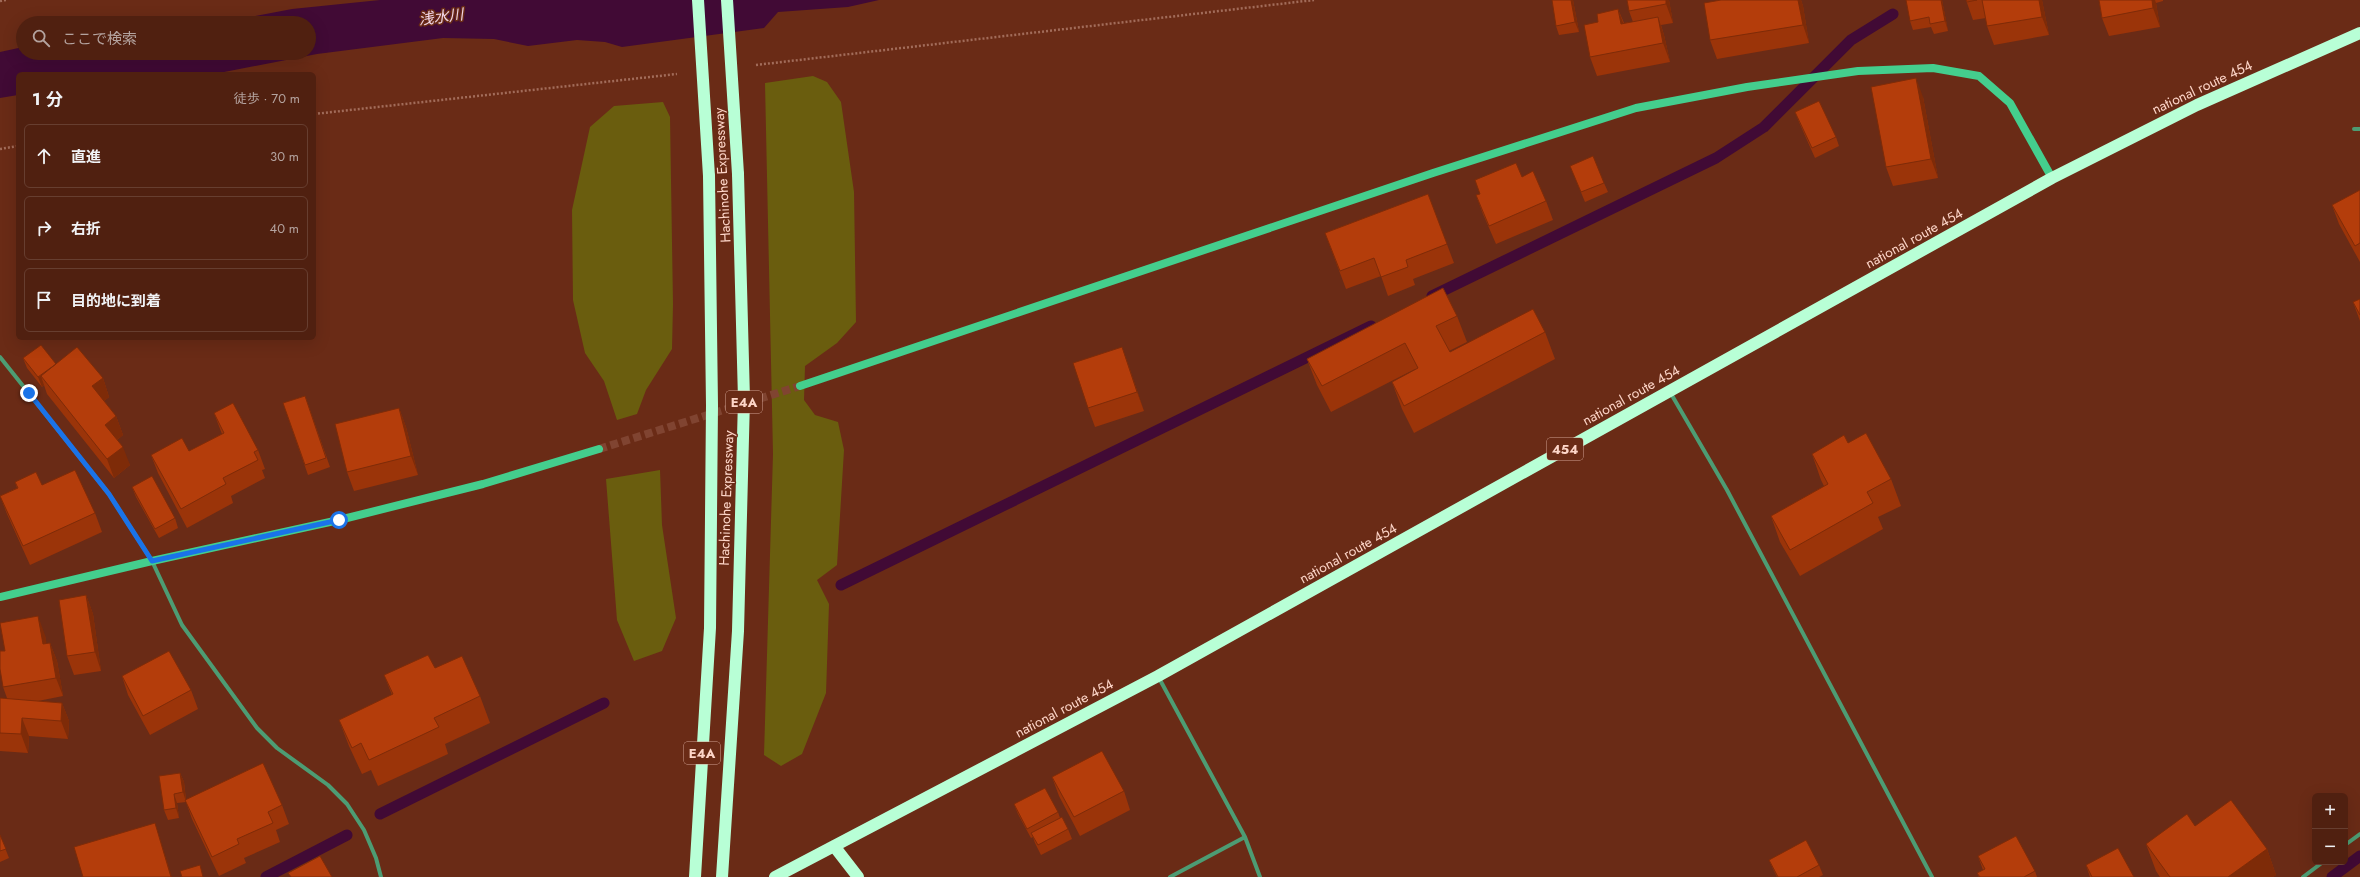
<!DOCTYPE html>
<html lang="ja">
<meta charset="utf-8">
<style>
:root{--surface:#502010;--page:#5a2d1e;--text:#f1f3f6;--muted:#b4a39f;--line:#673e30}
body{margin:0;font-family:Jost,"Noto Sans JP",sans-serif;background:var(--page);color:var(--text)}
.controls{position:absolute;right:12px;bottom:12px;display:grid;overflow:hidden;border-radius:6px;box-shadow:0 4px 16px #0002}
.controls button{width:36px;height:36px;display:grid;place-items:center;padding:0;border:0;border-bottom:1px solid var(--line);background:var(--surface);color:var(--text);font:20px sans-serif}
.stop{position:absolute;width:12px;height:12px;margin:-9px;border:3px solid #1a73e8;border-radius:50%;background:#fff}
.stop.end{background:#1a73e8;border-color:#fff;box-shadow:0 1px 4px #0008}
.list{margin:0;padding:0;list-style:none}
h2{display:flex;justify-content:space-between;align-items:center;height:52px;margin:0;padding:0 16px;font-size:17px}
h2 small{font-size:13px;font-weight:400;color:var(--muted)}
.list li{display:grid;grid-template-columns:26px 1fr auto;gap:12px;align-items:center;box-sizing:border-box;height:64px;margin:0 8px 8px;padding:0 8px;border:1px solid var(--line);border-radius:6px}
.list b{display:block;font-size:15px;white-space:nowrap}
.list em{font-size:13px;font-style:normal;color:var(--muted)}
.icon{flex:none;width:22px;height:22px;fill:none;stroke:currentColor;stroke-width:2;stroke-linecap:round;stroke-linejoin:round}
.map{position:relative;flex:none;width:2360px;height:877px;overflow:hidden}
.search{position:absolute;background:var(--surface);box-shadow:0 4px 16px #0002;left:16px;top:16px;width:300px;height:44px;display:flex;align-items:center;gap:10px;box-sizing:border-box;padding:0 14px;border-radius:22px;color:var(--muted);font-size:15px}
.panel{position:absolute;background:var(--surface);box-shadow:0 4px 16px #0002;left:16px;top:72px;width:300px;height:268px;border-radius:6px}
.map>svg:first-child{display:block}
.green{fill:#6a5d0e}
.water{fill:#410a35}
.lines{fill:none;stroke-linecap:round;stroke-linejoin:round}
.stream{stroke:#410a35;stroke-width:11}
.secondary-tunnel{stroke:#804431;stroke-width:8;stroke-dasharray:8 4;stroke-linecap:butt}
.path{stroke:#a26c5a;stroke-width:2.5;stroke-dasharray:2 2;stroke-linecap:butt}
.street{stroke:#4d9c73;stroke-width:4}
.secondary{stroke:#44ce8d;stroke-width:8}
.highway{stroke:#b8ffd6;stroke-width:12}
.highway-bridge{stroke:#b8ffd6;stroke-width:12}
.wall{fill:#9b3409}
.shaded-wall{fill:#7e2b08}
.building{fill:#b43d0b;stroke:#7e2b08}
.route{stroke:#1a73e8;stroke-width:5}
.labels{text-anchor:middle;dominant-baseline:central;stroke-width:3;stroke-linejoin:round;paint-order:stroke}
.shield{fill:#6a2b16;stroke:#d1a293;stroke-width:1}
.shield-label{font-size:13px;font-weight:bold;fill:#fdd5c8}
.street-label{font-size:14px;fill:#fdd5c8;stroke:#6a2b16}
.water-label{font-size:15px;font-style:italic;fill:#f1d5e7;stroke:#6a2b16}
</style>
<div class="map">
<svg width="2360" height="877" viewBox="0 0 2360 877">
<rect width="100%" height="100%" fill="#6a2b16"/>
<!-- green -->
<path class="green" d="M813,76l14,6 14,20 13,90 2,130 -19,21 -32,23 -1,34 11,15 23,7 6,28 -7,115 -20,15 12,24 -3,89 -24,61 -21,12 -17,-11 9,-301 -8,-371z
M663,102l7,15 3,187 -1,45 -26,41 -9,24 -20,6 -13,-39 -19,-28 -12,-53 -1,-90 18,-83 24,-21z
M660,470l2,55 14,93 -14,33 -28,10 -17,-41 -11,-141z"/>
<!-- water -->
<path class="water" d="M380,0h499l-31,7 -70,5 -14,16 -142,19 -17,-5 -28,-2 -49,6 -34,-7 -51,-1 -126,16 -103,20h-196v21l-18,3v-46l23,-5v6h286v-30h-91l74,-14z"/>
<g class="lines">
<!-- stream -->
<path class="stream" d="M1432,296l284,-138 48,-31 87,-87 42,-26
M841,585l530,-259
M380,814l224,-111
M266,877l81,-42
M2332,877l28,-21"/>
<!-- secondary-tunnel -->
<path class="secondary-tunnel" d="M599,449l201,-63"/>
<!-- path -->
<path class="path" d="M0,1l6,-1
M756,65l558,-65
M314,114l363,-40
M0,149l18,-3"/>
<!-- street -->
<path class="street" d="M2354,129h6
M0,357l109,137 43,67 30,64 75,103 20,20 51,37 19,19 17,26 12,28 5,19
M1670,392l57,98 205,387
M1159,678l86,159 15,40
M2345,845l15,-11
M1170,877l75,-40
M2303,877l20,-15"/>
<!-- secondary -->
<path class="secondary" d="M800,386l633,-213 203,-65 111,-21 111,-16 75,-3 46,8 31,27 42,75
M0,597l152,-36 187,-41 144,-36 116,-35"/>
<!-- highway -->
<path class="highway" d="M834,846l24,31
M695,877l15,-249 2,-223 -3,-229
M722,877l16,-246 6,-232 -6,-225
M775,877l383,-201 894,-498 145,-73 163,-72"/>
<!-- highway-bridge -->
<path class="highway-bridge" d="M698,0l11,176
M727,0l11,174"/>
</g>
<!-- wall -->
<path class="wall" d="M1573,0l6,32 -20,3 -3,-9z
M1669,0l4,23 -12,2 3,10 6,27 -73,14 -7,-19 28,-48 6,14 9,-1 -4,-11z
M1721,0h80l2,6 6,37 -92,16 -7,-19z
M1942,0l6,31 -14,3 -3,-7 -18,3 -3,-9z
M1966,0h76l7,35 -55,10 -7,-19 -1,-8 -13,2z
M2099,0h64v1l-7,2 4,24 -51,9 -7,-18z
M1923,97l15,81 -45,8 -7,-19z
M1795,112l41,25 3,9 -24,12 -16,-36z
M1570,166l34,17 4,9 -23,10z
M1522,177l24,24 7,19 -57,24 -13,-30 -7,-19 4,-1 -5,-14z
M2360,190v72l-21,-38 -7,-19z
M1428,194l26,69 -41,16 2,6 -27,11 -7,-20 -35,13 -21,-56z
M2360,299v22l-7,-19z
M1457,316l10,26 -18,9 1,1 95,-20 10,27 -141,74 -12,-24 -10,-27 23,-12v-1l-84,43 -14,-27 -10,-26z
M1122,347l22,64 -49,16 -7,-19z
M23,358l33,6 47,14 6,19 -5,4 12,15 7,19 -6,5 13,25 -16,13 -67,-84 -3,-9 -2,2 -15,-19z
M305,396l25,71 -22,8 -25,-72z
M399,408l7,19 12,48 -64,16 -7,-19z
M214,413l44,37 7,19 -3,1 3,8 -34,18 2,7 -46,25 -29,-55 -7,-18 38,-4 33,-17z
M1848,443l43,36 10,27 -23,11 5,12 -83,47 -20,-34 -9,-26 53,-30 -3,-6 -9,-26z
M15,482l27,3 53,28 7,19 -72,33 -23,-51 -7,-18 17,-8z
M132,487l43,31 3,10 -19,10 -23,-41z
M86,595l7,19 8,57 -27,4 -7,-19z
M45,635l1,8h4l7,18 6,35 -25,5 24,2 7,18 -1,18 -39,-3 -1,17 -28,-2v-53h7l-4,-11 2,-36z
M435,668l45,28 10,27 -45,21 3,10 -70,32 -7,-16 -9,4 -13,-28 -10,-26 53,-25 -8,-20z
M122,676l69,14 7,19 -48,26 -22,-40z
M180,773l4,9 2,18 96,5 7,19 -13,6 4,12 -36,16 2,5 -27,13 -27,-57 -6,-17 -9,1 2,15 -11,2 -4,-10z
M1052,777l72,14 6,19 -50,26 -21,-40z
M1014,804l44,8 2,6 8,11 4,10 -31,16 -6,-12 -2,-6 -2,1 -13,-24z
M2195,826l72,23 9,26 -3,2h-113l-4,-6 -10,-27z
M0,835l9,23 -9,4z
M1978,856l57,15 2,6h-58l-2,-4 6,-3z
M1769,860l50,5 4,10 -4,2h-42l-4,-8z
M2086,865l48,12h-44z"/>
<!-- shaded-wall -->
<path class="shaded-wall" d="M1571,0h2l6,32 -4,-10z
M1666,0h3l4,23 -7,-19z
M1798,0h3l2,6 6,37 -6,-18z
M1941,0h1l6,31 -3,-10z
M2039,0h3l7,35 -7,-18z
M2152,0h3l1,3 4,24 -7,-19z
M1618,9l7,19 -4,-4z
M1658,17l6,18 6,27 -7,-19z
M1916,78l7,19 15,81 -7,-19z
M1122,347l7,19 15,45 -7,-19z
M41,376l3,9 -2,2 -4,-10z
M103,378l6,19 -10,8 -7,-19z
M399,408l7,19 12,48 -7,-19z
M116,416l7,19 -11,9 -7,-19z
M123,447l7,18 -16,13 -7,-19z
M86,595l7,19 8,57 -6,-19z
M38,616l7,19 5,28 -7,-19z
M50,643l7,18 6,35 -7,-18z
M62,703l7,18 -1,18 -7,-18z
M22,718l7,18 -1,17 -7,-19z
M180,773l4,9 2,20 -3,-10z
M174,794l3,9 2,15 -3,-10z
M155,823l6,19 11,35h-1z
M2267,849l9,26 -3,2h-45z"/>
<!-- building -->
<path class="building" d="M1552,0h19l4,22 -19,4z
M1627,0h39v4l-37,7z
M1721,0h77l5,25 -93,15 -6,-37z
M1906,0h35l4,21 -15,3 -1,-7 -19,4z
M1966,0h11l-10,2z
M1982,0h57l3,17 -55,9z
M2099,0h53l1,8 -51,10z
M1618,9l3,15 37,-7 5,26 -73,14 -6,-32 14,-3 -1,-8z
M1916,78l15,81 -45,8 -15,-80z
M1819,101l17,36 -24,11 -17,-36z
M1593,156l11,27 -23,9 -11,-26z
M1516,163l6,14 11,-6 13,30 -57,25 -13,-31 4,-1 -5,-14z
M2360,190v53l-5,3 -23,-41z
M1428,194l19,50 -41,16 2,7 -27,10 -7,-19 -34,13 -15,-38z
M1443,288l14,28 -21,10 14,26 83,-43 12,23 -141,74 -12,-24 26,-14 -13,-25 -83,43 -15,-27z
M2360,299v16l-7,-13z
M41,345l15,19 -18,13 -15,-19z
M77,347l26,31 -11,8 24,30 -11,9 18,22 -16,12 -66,-83z
M1122,347l15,45 -49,16 -15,-45z
M305,396l21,62 -21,7 -22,-62z
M233,403l25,47 -4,2 4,8 -35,18 3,6 -45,25 -30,-54 31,-17 7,13 35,-18 -10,-20z
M399,408l12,48 -64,16 -12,-48z
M1866,433l25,46 -24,13 6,11 -83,47 -19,-34 57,-32 -16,-30 32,-19 4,8z
M75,470l20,43 -72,33 -23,-50 18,-8 -3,-6 21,-10 6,13z
M152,476l23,42 -20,11 -23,-42z
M86,595l9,57 -28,4 -8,-56z
M38,616l5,28 7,-1 6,35 -53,9 -3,-18v-18h5l-5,-28z
M169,651l22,39 -48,26 -21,-40z
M428,655l7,13 27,-12 18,40 -46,22 5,9 -70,33 -8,-17 -9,5 -13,-28 54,-26 -9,-19z
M0,698l62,5 -1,18 -39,-3 -1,16 -21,-1z
M1102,751l22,40 -50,26 -22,-40z
M263,763l19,42 -14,7 5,11 -36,16 2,5 -27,13 -27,-57z
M180,773l3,19 -9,2 2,14 -12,2 -5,-34z
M1045,788l13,24 -31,17 -13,-25z
M2231,800l36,49 -39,28h-58l-24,-33 41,-30 8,12z
M1062,817l6,12 -30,16 -7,-12z
M155,823l16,54h-88l-9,-30z
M0,835l6,14 -6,2z
M2016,836l19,35 -11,6h-44l-3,-4 8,-4 -7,-13z
M1806,840l13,25 -22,12h-19l-9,-17z
M2118,848l16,29h-42l-6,-12z
M320,856l12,21h-41l-3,-4z
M200,865l3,12h-21l-2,-6z"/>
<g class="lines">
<!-- route -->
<path class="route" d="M29,393l80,101 43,67 187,-41"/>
</g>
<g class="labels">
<!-- shield labels -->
<g class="shield">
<rect x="726" y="391" width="36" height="22" rx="3"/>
<rect x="1547" y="438" width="36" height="22" rx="3"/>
<rect x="684" y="742" width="36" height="22" rx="3"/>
</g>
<g class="shield-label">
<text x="744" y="402">E4A</text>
<text x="1565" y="449">454</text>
<text x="702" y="753">E4A</text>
</g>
<!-- street labels -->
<g class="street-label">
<text transform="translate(2202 87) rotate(-25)">national route 454</text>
<text transform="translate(722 175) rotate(-93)">Hachinohe Expressway</text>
<text transform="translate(1914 238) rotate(-29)">national route 454</text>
<text transform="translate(1631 395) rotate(-29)">national route 454</text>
<text transform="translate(726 498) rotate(-88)">Hachinohe Expressway</text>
<text transform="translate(1348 553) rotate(-29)">national route 454</text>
<text transform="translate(1064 708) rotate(-28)">national route 454</text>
</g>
<!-- water labels -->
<g class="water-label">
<text transform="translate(441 17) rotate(-7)">浅水川</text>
</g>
</g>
</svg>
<div class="controls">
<button>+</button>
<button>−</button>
</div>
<div class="stop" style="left:339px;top:520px"></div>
<div class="stop end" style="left:29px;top:393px"></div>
<div class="search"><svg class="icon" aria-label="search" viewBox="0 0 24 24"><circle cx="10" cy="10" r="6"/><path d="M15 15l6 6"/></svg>ここで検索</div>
<section class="panel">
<h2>1 分<small>徒歩 · 70 m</small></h2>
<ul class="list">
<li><svg class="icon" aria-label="ahead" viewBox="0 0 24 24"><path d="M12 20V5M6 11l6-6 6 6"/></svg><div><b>直進</b></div><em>30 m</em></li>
<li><svg class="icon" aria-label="right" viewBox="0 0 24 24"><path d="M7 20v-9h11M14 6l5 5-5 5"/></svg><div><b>右折</b></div><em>40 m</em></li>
<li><svg class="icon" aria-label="arrive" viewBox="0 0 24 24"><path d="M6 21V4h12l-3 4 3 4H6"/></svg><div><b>目的地に到着</b></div></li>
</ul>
</section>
</div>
